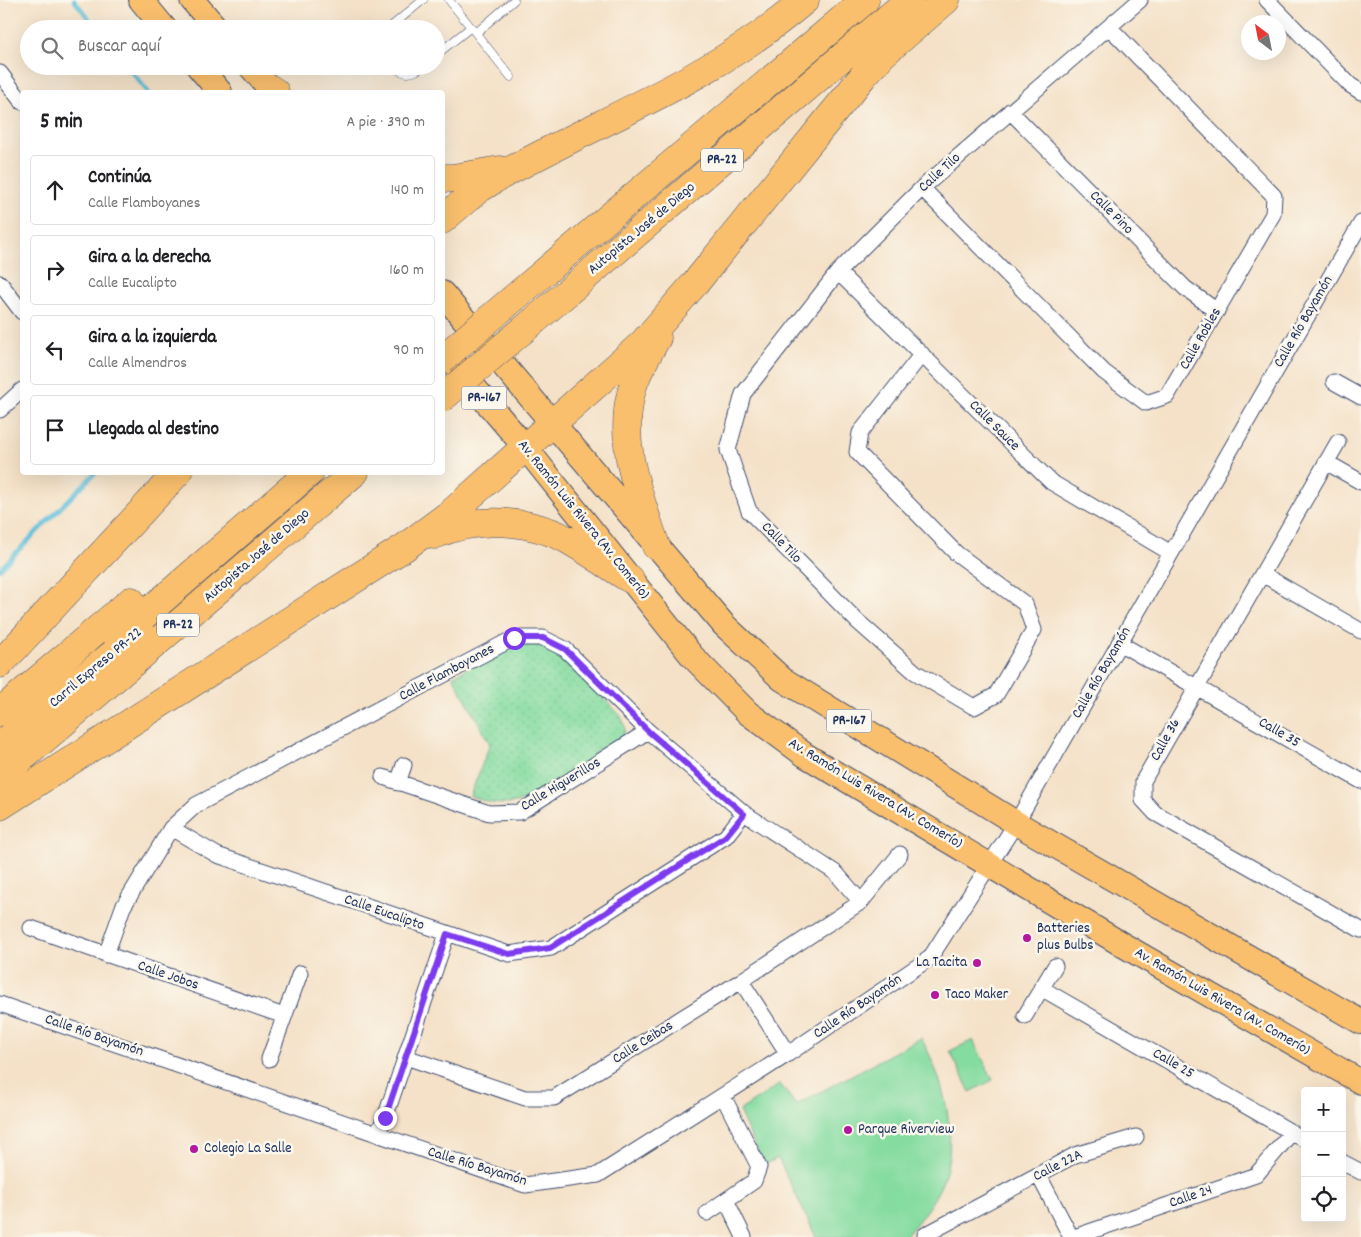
<!DOCTYPE html>
<html lang="es">
<meta charset="utf-8">
<style>
:root{--surface:#fff;--page:#f2f2f2;--text:#202124;--muted:#757577;--line:#e0e0e0}
body{margin:0;font-family:Dekko,sans-serif;background:var(--page);color:var(--text)}
.controls{position:absolute;right:15px;bottom:15px;display:grid;overflow:hidden;border-radius:5px;box-shadow:0 5px 20px #0002}
.controls button{width:45px;height:45px;display:grid;place-items:center;padding:0;border:0;border-bottom:1px solid var(--line);background:var(--surface);color:var(--text);font:25px sans-serif}
.compass{position:absolute;left:1241px;top:15px;width:45px;height:45px;border-radius:50%;background:var(--surface);box-shadow:0 5px 20px #0002;rotate:328deg}
.stop{position:absolute;width:15px;height:15px;margin:-11px;border:4px solid #7c3aed;border-radius:50%;background:#fff}
.stop.end{background:#7c3aed;border-color:#fff;box-shadow:0 1px 5px #0008}
.list{margin:0;padding:0;list-style:none}
h2{display:flex;justify-content:space-between;align-items:center;height:65px;margin:0;padding:0 20px;font-size:21px}
h2 small{font-size:16px;font-weight:400;color:var(--muted)}
.list li{display:grid;grid-template-columns:32px 1fr auto;gap:15px;align-items:center;box-sizing:border-box;height:70px;margin:0 10px 10px;padding:0 10px;border:1px solid var(--line);border-radius:5px}
.list b{display:block;font-size:19px;white-space:nowrap}
.list p{margin:0;font-size:16px;white-space:nowrap;color:var(--muted)}
.list em{font-size:16px;font-style:normal;color:var(--muted)}
.icon{flex:none;width:28px;height:28px;fill:none;stroke:currentColor;stroke-width:2;stroke-linecap:round;stroke-linejoin:round}
.map{position:relative;flex:none;width:1361px;height:1237px;overflow:hidden}
.search{position:absolute;background:var(--surface);box-shadow:0 5px 20px #0002;left:20px;top:20px;width:425px;height:55px;display:flex;align-items:center;gap:12px;box-sizing:border-box;padding:0 18px;border-radius:28px;color:var(--muted);font-size:19px}
.panel{position:absolute;background:var(--surface);box-shadow:0 5px 20px #0002;left:20px;top:90px;width:425px;height:385px;border-radius:5px}
.map>svg:first-child{display:block}
.grass{fill:#85dca0;stroke:#50867f}
.park{fill:url(#park-dots);stroke:#50867f}
.lines{fill:none;stroke-linecap:round;stroke-linejoin:round}
.stream{stroke:#5dbfdb;stroke-width:4.5}
.lane-casing{stroke:#3c4a6e;stroke-width:9}
.street-casing{stroke:#3c4a6e;stroke-width:17}
.primary-casing{stroke:#3c4a6e;stroke-width:26}
.highway-casing{stroke:#3c4a6e;stroke-width:29}
.lane{stroke:#fff;stroke-width:8}
.street{stroke:#fff;stroke-width:15}
.primary{stroke:#f9bf6d;stroke-width:24}
.highway{stroke:#f9bf6d;stroke-width:28}
.highway-bridge-casing{stroke:#3c4a6e;stroke-width:29;stroke-linecap:butt}
.highway-bridge{stroke:#f9bf6d;stroke-width:28}
.route{stroke:#7c3aed;stroke-width:6}
.poi-dot{fill:#b5179e;stroke:#fbf7ec;stroke-width:2}
.labels{text-anchor:middle;dominant-baseline:central;stroke-width:5;stroke-linejoin:round;paint-order:stroke}
.shield{fill:#fbf7ec;stroke:#5e6b89;stroke-width:1}
.shield-label{font-size:14px;font-weight:bold;fill:#1b2f5e}
.street-label{font-size:15px;fill:#1b2f5e;stroke:#fbf7ec}
.poi-label{font-size:15px;fill:#1b2f5e;stroke:#fbf7ec;text-anchor:start}
</style>
<div class="map">
<svg width="1361" height="1237" viewBox="0 0 1361 1237">
<defs>
<pattern id="park-dots" width="8" height="8" patternUnits="userSpaceOnUse" patternTransform="scale(1.25)"><rect width="8" height="8" fill="#85dca0"/><path d="M2 2h.1M6 6h.1" fill="none" stroke="#72bd8c" stroke-width="1.8" stroke-linecap="round"/></pattern>
</defs>
<rect width="100%" height="100%" fill="#fbf7ec"/>
<filter id="ink" filterUnits="userSpaceOnUse"><feTurbulence type="fractalNoise" baseFrequency=".02" numOctaves="2"/><feDisplacementMap in="SourceGraphic" scale="10" xChannelSelector="R" yChannelSelector="G"/><feConvolveMatrix kernelMatrix="1 2 1 2 8 2 1 2 1" color-interpolation-filters="sRGB"/></filter>
<filter id="wash" filterUnits="userSpaceOnUse"><feTurbulence type="fractalNoise" baseFrequency=".0096" numOctaves="4" result="noise"/><feDisplacementMap in="SourceGraphic" scale="20" xChannelSelector="R" yChannelSelector="G"/><feGaussianBlur stdDeviation="1.12" result="paint"/><feColorMatrix in="noise" values="0 0 0 0 0 0 0 0 0 0 0 0 0 0 0 0 0 1.4 0 .05"/><feComposite in="paint" operator="in"/></filter>
<g filter="url(#wash)">
<rect width="100%" height="100%" fill="#f4e1c7"/>
<!-- grass -->
<path class="grass" d="M921,1038c21,37 36,91 25,134 -7,24 -25,47 -41,65h-89l-38,-79 -14,7 -25,-54 41,-27 16,21z
M973,1040l20,40 -23,12 -20,-41z"/>
<!-- park -->
<path class="park" d="M514,642l32,4 19,12 55,57c5,9 7,14 2,23 -22,14 -85,61 -107,65 -16,3 -30,-1 -45,-7l20,-52 -37,-68z"/>
<g class="lines">
<!-- stream -->
<path class="stream" d="M74,0l23,29
M127,66l21,26
M0,569l96,-97"/>
</g>
</g>
<g filter="url(#ink)">
<g class="lines">
<defs>
<path id="lane" d="M449,0l62,77
M388,29l35,-29
M476,33l38,-33
M436,55l35,-28
M393,66c10,9 20,9 30,0"/>
<path id="street" d="M1267,0l83,85 11,7
M0,73l22,29
M1010,111l175,177 32,23
M922,188l182,184 42,31 21,-7 106,-182 1,-18 -165,-169
M838,272l213,210 120,71
M0,283l22,29
M922,354l-62,79 -3,19 99,101 69,51 9,26 -38,65 -22,12 -59,-35 -58,-51 -108,-110 -21,-61 15,-56 95,-122 84,-84 218,-188
M1334,382l27,15
M0,410l22,-20
M1338,442l-195,339v19l12,13 206,117
M1326,462l35,20
M1262,574l99,57
M1119,643l242,138
M383,777l106,36 31,-1 128,-81
M398,783l6,-18
M171,828l46,27 292,99 42,-6 175,-112 18,-23
M31,928l253,88
M106,955l17,-48 48,-79 25,-23 318,-167h29l22,11 83,82 96,82 92,60 25,29
M741,981l47,73
M1041,988l264,152
M0,1004l525,181 73,-10 190,-121 142,-96 86,-135 345,-600
M1025,1016l30,-50
M406,1057l119,41h29l187,-117 120,-79 39,-48
M269,1059l31,-86
M377,1134l8,-16 62,-184
M1342,1162l19,10
M1039,1176l32,61
M726,1200l18,37
M707,1213l47,-32 5,-14 -36,-71
M926,1237l-1,-2 150,-80 61,-18
M1074,1237l182,-62 36,-43"/>
<path id="primary" d="M141,0l24,29
M192,0l25,29
M198,66l22,26
M250,66l23,26
M442,293l282,332 58,54 234,144 345,199
M442,350l83,97 167,209 56,57 57,42 318,190 238,137"/>
<path id="highway" d="M269,88l6,4
M442,178h11l47,-8
M442,220l34,-29 19,-12c106,-60 216,-98 310,-179
M514,298l351,-298
M535,320l374,-320
M434,535c45,-19 98,-17 141,9 19,11 37,24 55,35
M656,546c-17,-51 -40,-105 -23,-160 5,-17 15,-32 24,-48
M118,638l192,-166
M0,664l178,-192
M0,712l131,-111
M0,746l140,-114
M0,777l355,-305
M0,806l405,-259 46,-34 192,-170 54,-62 167,-206 19,-21 63,-54"/>
</defs>
<!-- lane casing -->
<use href="#lane" class="lane-casing"/>
<!-- street casing -->
<use href="#street" class="street-casing"/>
<!-- primary casing -->
<use href="#primary" class="primary-casing"/>
<!-- highway casing -->
<use href="#highway" class="highway-casing"/>
<!-- lane -->
<use href="#lane" class="lane"/>
<!-- street -->
<use href="#street" class="street"/>
<!-- primary -->
<use href="#primary" class="primary"/>
<!-- highway -->
<use href="#highway" class="highway"/>
<defs>
<path id="highway-bridge" d="M442,359l72,-61
M442,398l93,-78"/>
</defs>
<!-- highway-bridge casing -->
<use href="#highway-bridge" class="highway-bridge-casing"/>
<!-- highway-bridge -->
<use href="#highway-bridge" class="highway-bridge"/>
</g>
</g>
<g class="lines" filter="url(#ink)">
<!-- route -->
<path class="route" d="M385,1118l62,-184 62,20 41,-6 176,-112 18,-22 -96,-83 -83,-82 -22,-11h-29"/>
</g>
<!-- markers -->
<g class="poi-dot">
<circle cx="1027" cy="938" r="5"/>
<circle cx="977" cy="963" r="5"/>
<circle cx="935" cy="995" r="5"/>
<circle cx="848" cy="1130" r="5"/>
<circle cx="194" cy="1149" r="5"/>
</g>
<g class="labels">
<!-- shield labels -->
<g class="shield">
<rect x="701" y="148.5" width="42" height="23" rx="4"/>
<rect x="461.5" y="386.5" width="45" height="23" rx="4"/>
<rect x="157" y="613.5" width="42" height="23" rx="4"/>
<rect x="826.5" y="709.5" width="45" height="23" rx="4"/>
</g>
<g class="shield-label">
<text x="722" y="160">PR-22</text>
<text x="484" y="398">PR-167</text>
<text x="178" y="625">PR-22</text>
<text x="849" y="721">PR-167</text>
</g>
<!-- street labels -->
<g class="street-label">
<text transform="translate(940 173) rotate(-42)">Calle Tilo</text>
<text transform="translate(1111 213) rotate(45)">Calle Pino</text>
<text transform="translate(642 229) rotate(-40)">Autopista José de Diego</text>
<text transform="translate(1304 322) rotate(-60)">Calle Río Bayamón</text>
<text transform="translate(1201 339) rotate(-60)">Calle Robles</text>
<text transform="translate(994 426) rotate(45)">Calle Sauce</text>
<text transform="translate(583 520) rotate(51)">Av. Ramón Luis Rivera (Av. Comerío)</text>
<text transform="translate(781 543) rotate(46)">Calle Tilo</text>
<text transform="translate(257 556) rotate(-41)">Autopista José de Diego</text>
<text transform="translate(96 668) rotate(-40)">Carril Expreso PR-22</text>
<text transform="translate(447 673) rotate(-28)">Calle Flamboyanes</text>
<text transform="translate(1102 673) rotate(-60)">Calle Río Bayamón</text>
<text transform="translate(1279 733) rotate(30)">Calle 35</text>
<text transform="translate(1166 740) rotate(-61)">Calle 36</text>
<text transform="translate(561 785) rotate(-31)">Calle Higuerillos</text>
<text transform="translate(875 794) rotate(31)">Av. Ramón Luis Rivera (Av. Comerío)</text>
<text transform="translate(384 913) rotate(19)">Calle Eucalipto</text>
<text transform="translate(168 976) rotate(19)">Calle Jobos</text>
<text transform="translate(1222 1002) rotate(30)">Av. Ramón Luis Rivera (Av. Comerío)</text>
<text transform="translate(858 1007) rotate(-34)">Calle Río Bayamón</text>
<text transform="translate(94 1036) rotate(19)">Calle Río Bayamón</text>
<text transform="translate(643 1043) rotate(-32)">Calle Ceibas</text>
<text transform="translate(1173 1064) rotate(30)">Calle 25</text>
<text transform="translate(1058 1166) rotate(-27)">Calle 22A</text>
<text transform="translate(477 1167) rotate(17)">Calle Río Bayamón</text>
<text transform="translate(1191 1197) rotate(-19)">Calle 24</text>
</g>
<!-- poi labels -->
<g class="poi-label">
<text x="1037" y="929">Batteries<tspan x="1037" dy="17">plus Bulbs</tspan></text>
<text x="967" y="963" text-anchor="end">La Tacita</text>
<text x="945" y="995">Taco Maker</text>
<text x="858" y="1130">Parque Riverview</text>
<text x="204" y="1149">Colegio La Salle</text>
</g>
</g>
</svg>
<div class="controls">
<button>+</button>
<button>−</button>
<button><svg class="icon" aria-label="locate" viewBox="0 0 24 24"><circle cx="12" cy="12" r="6"/><path d="M12 2v4M12 18v4M2 12h4M18 12h4"/></svg></button>
</div>
<svg class="compass" viewBox="-18 -18 36 36"><path d="M0-13l5 13h-10z" fill="#e53935"/><path d="M0 13l5-13h-10z" fill="#757577"/></svg>
<div class="stop" style="left:514px;top:638px"></div>
<div class="stop end" style="left:385px;top:1118px"></div>
<div class="search"><svg class="icon" aria-label="search" viewBox="0 0 24 24"><circle cx="10" cy="10" r="6"/><path d="M15 15l6 6"/></svg>Buscar aquí</div>
<section class="panel">
<h2>5 min<small>A pie · 390 m</small></h2>
<ul class="list">
<li><svg class="icon" aria-label="ahead" viewBox="0 0 24 24"><path d="M12 20V5M6 11l6-6 6 6"/></svg><div><b>Continúa</b><p>Calle Flamboyanes</p></div><em>140 m</em></li>
<li><svg class="icon" aria-label="right" viewBox="0 0 24 24"><path d="M7 20v-9h11M14 6l5 5-5 5"/></svg><div><b>Gira a la derecha</b><p>Calle Eucalipto</p></div><em>160 m</em></li>
<li><svg class="icon" aria-label="left" viewBox="0 0 24 24"><path d="M17 20v-9H6M10 6l-5 5 5 5"/></svg><div><b>Gira a la izquierda</b><p>Calle Almendros</p></div><em>90 m</em></li>
<li><svg class="icon" aria-label="arrive" viewBox="0 0 24 24"><path d="M6 21V4h12l-3 4 3 4H6"/></svg><div><b>Llegada al destino</b></div></li>
</ul>
</section>
</div>
